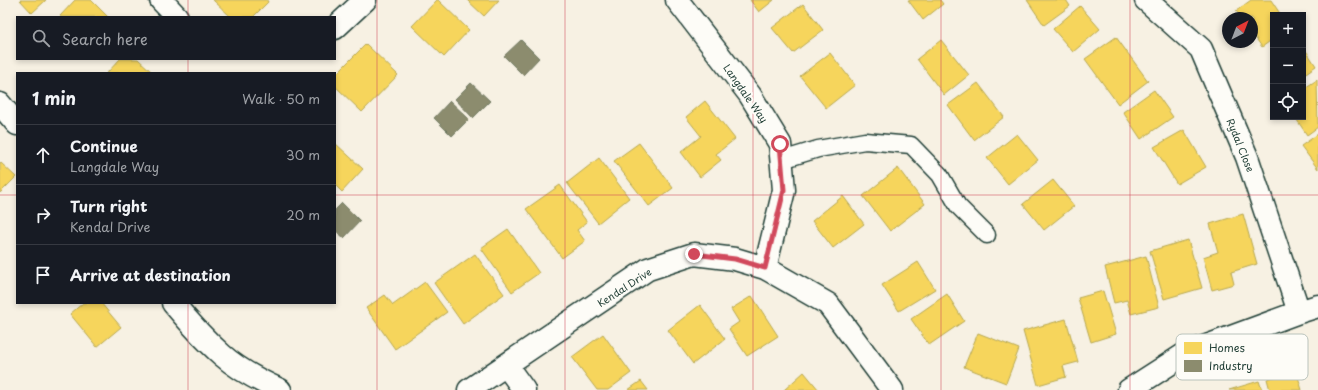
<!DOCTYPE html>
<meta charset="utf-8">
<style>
:root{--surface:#171b24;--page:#242831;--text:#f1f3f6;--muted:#9ea1a6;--line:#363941}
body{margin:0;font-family:"Playpen Sans",sans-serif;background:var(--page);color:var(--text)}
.controls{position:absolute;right:12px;top:12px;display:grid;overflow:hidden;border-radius:0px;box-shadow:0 2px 6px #0003}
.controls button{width:36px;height:36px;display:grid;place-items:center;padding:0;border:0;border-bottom:1px solid var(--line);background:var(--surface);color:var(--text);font:20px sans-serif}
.compass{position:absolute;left:1222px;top:12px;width:36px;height:36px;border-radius:50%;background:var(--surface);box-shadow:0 2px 6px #0003;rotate:42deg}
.stop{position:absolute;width:12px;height:12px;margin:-9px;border:3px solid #d1495b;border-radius:50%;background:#fff}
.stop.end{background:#d1495b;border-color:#fff;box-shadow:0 1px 4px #0008}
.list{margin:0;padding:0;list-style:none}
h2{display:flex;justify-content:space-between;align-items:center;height:52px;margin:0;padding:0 16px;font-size:17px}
h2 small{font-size:13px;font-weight:400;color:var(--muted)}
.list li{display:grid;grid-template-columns:26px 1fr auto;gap:12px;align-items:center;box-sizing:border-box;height:60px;padding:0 16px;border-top:1px solid var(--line)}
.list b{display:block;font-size:15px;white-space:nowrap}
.list p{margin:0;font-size:13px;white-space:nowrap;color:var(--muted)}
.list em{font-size:13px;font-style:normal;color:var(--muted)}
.icon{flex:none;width:22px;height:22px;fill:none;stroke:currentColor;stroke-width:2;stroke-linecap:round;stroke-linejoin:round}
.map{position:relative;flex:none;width:1318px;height:390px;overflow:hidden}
.search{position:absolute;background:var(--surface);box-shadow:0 2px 6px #0003;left:16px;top:16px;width:320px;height:44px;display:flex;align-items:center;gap:10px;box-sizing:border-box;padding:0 14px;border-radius:0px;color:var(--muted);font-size:15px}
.panel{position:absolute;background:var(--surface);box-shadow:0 2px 6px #0003;left:16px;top:72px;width:320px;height:232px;border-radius:0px}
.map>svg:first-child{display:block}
.homes{fill:#f6d55c;stroke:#b6a750}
.industry{fill:#8c8c6e;stroke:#6b745d}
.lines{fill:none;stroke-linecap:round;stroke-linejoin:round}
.lane-casing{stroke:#1f3d34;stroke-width:19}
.street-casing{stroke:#1f3d34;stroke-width:25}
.lane{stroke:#fdfcf7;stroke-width:16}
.street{stroke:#fdfcf7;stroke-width:22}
.route{stroke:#d1495b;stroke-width:5}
.grid{fill:none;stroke:#d1495b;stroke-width:1;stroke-opacity:0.55}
.labels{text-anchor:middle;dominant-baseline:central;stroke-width:4;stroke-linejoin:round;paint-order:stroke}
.street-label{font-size:10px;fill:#1f3d34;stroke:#fdfcf7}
.key{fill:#fdfcf7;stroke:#bac3bc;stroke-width:1}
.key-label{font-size:11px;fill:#1f3d34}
</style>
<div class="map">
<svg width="1318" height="390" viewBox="0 0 1318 390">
<rect width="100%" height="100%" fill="#f7f1e3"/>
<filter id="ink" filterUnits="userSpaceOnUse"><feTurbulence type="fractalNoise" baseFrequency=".025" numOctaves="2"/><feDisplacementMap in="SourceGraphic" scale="8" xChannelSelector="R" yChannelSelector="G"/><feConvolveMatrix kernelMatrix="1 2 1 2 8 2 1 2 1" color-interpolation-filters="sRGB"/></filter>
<g filter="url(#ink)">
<!-- homes -->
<path class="homes" d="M20,0h26l-14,13z
M75,0h16l17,17h-47l-1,-1z
M213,0h54l1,2 -15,15h-22z
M437,0h1l31,30 -25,27 -32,-31z
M467,0h32l-15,16z
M750,0h24l-15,12z
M908,0h32l3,4 -20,16z
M1027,0h39l4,6 -26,19z
M1251,0h20l10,15h-8v24l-11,8 -10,-14v-15h-10l-6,-7z
M803,4l20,26 -30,23 -21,-25z
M1080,6l20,23 -27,23 -20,-23z
M1116,37l32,44 -30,23 -33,-45z
M941,40l28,35 -25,20 -27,-36z
M366,44l32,31 -36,37 -27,-26v-11z
M1303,46l13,20 -13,9z
M830,53l25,32 -29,23 -26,-32z
M120,59h18l15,14h-46z
M1317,80l1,47 -11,8 -12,-18h8v-28z
M978,83l26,34 -30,23 -26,-35z
M1154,90l19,27 -32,22 -18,-27z
M705,101l30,38 -19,15 5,6 -21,17 -19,-25 20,-16 -15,-19z
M1184,130l22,37 -29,17 -23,-37z
M1017,134l21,26 -30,24 -21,-26z
M1318,134v35l-17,-23z
M335,143l28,26 -21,23 -7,-7z
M639,143l34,45 -24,18 -35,-45z
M599,158l30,40 -31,25 -31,-40z
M0,162l16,15 -16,16z
M898,168l27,36 -35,27 -27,-35z
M1053,180l21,26 -30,24 -21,-26z
M560,185l27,37 -10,8 8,11 -23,17 -36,-49z
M843,196l21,28 -31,24 -21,-27z
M1243,214l14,50 -26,8 3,12 -22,6 -9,-33 15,-5 -8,-28z
M508,229l31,44 -27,19 -31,-44z
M1188,240l14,48 -38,11 -14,-48z
M475,254l29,40 -41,30 -29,-41z
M1146,256l13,51 -28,7 -4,-14 -13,3 -9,-36z
M918,262l17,27 -36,22 -17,-26z
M425,282l22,30 -52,37 -29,-41 19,-13 8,10z
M1103,291l13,43 -25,8 -13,-44z
M947,294l17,27 -35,24 -18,-26z
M752,296l26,40 -31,20 -18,-27 10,-7 -8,-13z
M83,303h18l20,24 -24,20 -27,-33z
M700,305l25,34 -32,25 -25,-34z
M1066,319l12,43 -15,4 3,11 -28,8 -15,-54z
M978,333l41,16 -13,34 -42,-16z
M603,334l28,39 -23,17h-11l-25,-33z
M1296,370l6,20h-32l-3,-11z
M804,372l15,18h-35z
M641,381l7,9h-20z
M1259,381l3,9h-33z"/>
<!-- industry -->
<path class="industry" d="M521,40l18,18 -16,17 -19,-19z
M471,83l19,18 -17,17 -18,-19z
M450,101l19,18 -17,17 -18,-18z
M342,203l18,18 -16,17 -9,-8v-20z"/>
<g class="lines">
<defs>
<path id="lane" d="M782,160l36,-11 47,-8 46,4 29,30 18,31 29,29"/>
<path id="street" d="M161,0l16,17
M677,0l73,95 30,49 4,46 -19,78
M1146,0l55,49 46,108 52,155
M335,28l30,-28
M0,104l17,20
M173,303c15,18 31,36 49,52 17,15 38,26 58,35
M506,365l18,25
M469,390l179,-121 46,-15 41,5 30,9 63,36 64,86
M1129,390l56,-36 114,-42 19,-6"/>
</defs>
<!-- lane casing -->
<use href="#lane" class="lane-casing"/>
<!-- street casing -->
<use href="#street" class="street-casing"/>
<!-- lane -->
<use href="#lane" class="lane"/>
<!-- street -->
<use href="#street" class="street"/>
</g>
</g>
<g class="lines" filter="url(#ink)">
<!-- route -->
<path class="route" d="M694,254l41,5 30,9 19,-78 -4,-46"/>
</g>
<!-- grid -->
<path class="grid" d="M188,0v17M377,0v390M565,0v390M753,0v390M941,0v390M1130,0v390M188,59v14M0,195h17M335,195h983M188,303v87"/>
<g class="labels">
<!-- street labels -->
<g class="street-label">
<text transform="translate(746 93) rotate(55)">Langdale Way</text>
<text transform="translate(1241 145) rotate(68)">Rydal Close</text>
<text transform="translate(624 287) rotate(-33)">Kendal Drive</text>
</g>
</g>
<!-- legend -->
<rect x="1176" y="334" width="132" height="46" rx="6" class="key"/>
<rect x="1184" y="342" width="18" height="12" fill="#f6d55c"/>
<rect x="1184" y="360" width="18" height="12" fill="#8c8c6e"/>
<g class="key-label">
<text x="1209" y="352">Homes</text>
<text x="1209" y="370">Industry</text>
</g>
</svg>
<div class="controls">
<button>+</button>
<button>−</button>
<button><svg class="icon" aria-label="locate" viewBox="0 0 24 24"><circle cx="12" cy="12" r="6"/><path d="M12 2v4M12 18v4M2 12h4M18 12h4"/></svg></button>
</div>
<svg class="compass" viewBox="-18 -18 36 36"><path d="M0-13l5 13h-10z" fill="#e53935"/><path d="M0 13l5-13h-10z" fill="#9ea1a6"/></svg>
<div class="stop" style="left:780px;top:144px"></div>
<div class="stop end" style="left:694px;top:254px"></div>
<div class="search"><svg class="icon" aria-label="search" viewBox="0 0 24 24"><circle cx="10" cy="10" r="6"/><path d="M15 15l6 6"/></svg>Search here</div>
<section class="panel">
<h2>1 min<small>Walk · 50 m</small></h2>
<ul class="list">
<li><svg class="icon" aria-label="ahead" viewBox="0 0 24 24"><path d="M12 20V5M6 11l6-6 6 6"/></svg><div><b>Continue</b><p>Langdale Way</p></div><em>30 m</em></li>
<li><svg class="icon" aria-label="right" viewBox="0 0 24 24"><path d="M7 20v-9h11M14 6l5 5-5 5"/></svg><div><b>Turn right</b><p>Kendal Drive</p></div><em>20 m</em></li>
<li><svg class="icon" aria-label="arrive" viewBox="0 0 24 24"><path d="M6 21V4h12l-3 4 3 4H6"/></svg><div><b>Arrive at destination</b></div></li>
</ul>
</section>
</div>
